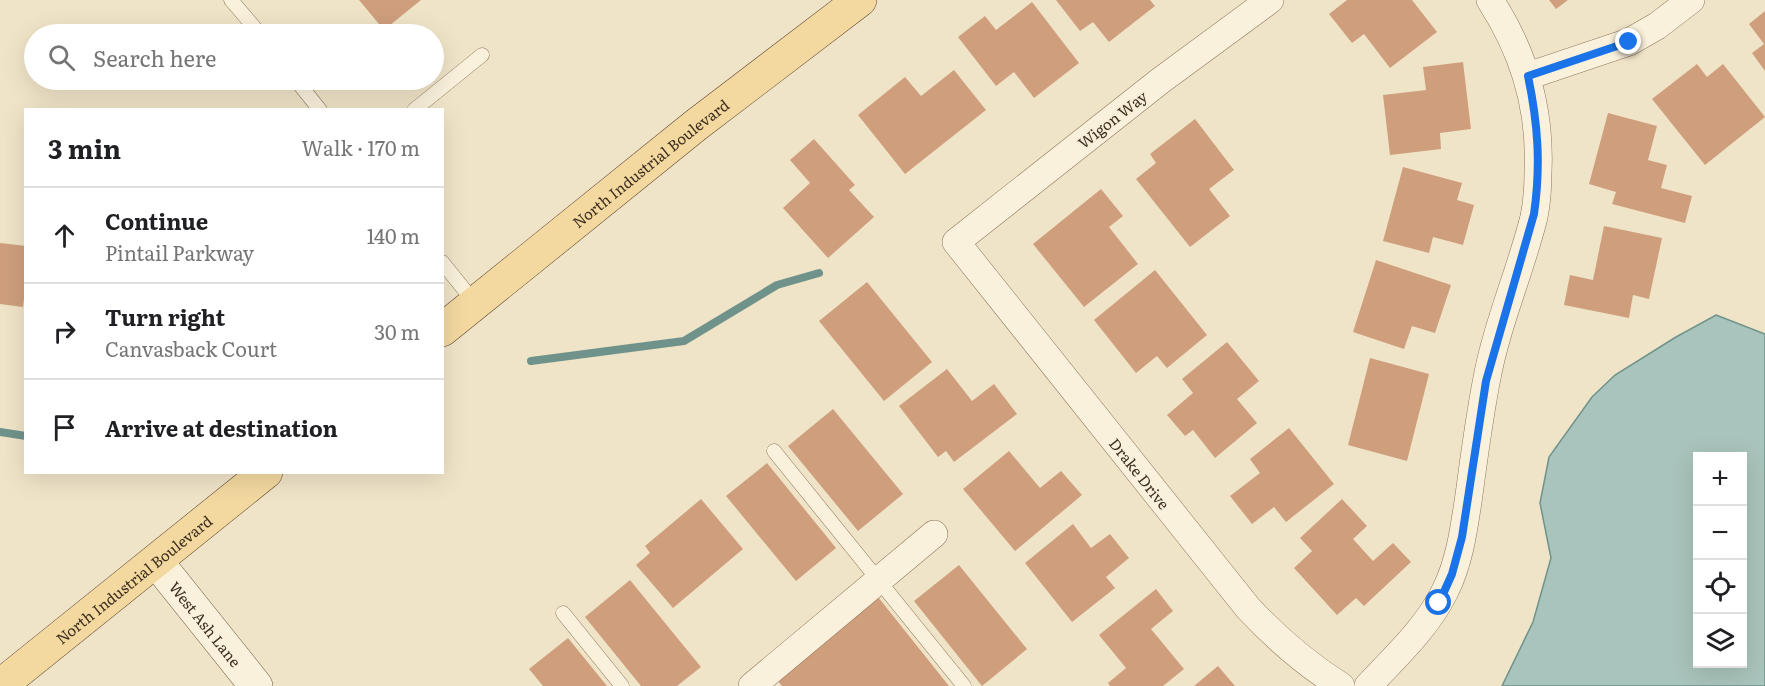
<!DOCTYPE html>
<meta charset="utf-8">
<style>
:root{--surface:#fff;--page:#f2f2f2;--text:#202124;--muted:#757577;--line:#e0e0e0}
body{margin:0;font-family:Literata,serif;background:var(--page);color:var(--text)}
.controls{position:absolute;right:18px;bottom:18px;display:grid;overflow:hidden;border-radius:0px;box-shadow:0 6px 24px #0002}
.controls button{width:54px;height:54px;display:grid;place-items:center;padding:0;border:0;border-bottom:2px solid var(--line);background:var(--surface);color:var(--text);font:30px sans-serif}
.stop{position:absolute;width:18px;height:18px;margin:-14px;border:4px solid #1a73e8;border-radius:50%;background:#fff}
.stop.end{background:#1a73e8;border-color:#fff;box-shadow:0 2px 6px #0008}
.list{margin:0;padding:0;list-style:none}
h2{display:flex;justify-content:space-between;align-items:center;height:78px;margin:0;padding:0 24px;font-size:26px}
h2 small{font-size:20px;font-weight:400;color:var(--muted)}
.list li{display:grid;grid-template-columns:39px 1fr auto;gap:18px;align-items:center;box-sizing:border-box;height:96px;padding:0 24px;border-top:2px solid var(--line)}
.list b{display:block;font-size:22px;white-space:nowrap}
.list p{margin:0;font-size:20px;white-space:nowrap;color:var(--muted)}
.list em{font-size:20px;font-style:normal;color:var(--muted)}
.icon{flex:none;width:33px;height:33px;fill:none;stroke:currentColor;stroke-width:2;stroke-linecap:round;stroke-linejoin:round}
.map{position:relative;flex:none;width:1765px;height:686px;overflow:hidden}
.search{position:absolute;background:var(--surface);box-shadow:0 6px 24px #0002;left:24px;top:24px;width:420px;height:66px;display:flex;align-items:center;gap:15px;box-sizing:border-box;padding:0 21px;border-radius:33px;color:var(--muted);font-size:22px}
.panel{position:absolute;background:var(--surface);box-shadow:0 6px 24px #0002;left:24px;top:108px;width:420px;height:366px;border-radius:0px}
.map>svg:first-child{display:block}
.water{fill:#a9c4bc;stroke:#6f938a;stroke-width:1.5;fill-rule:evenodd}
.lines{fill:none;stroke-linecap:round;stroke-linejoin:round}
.stream{stroke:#6f938a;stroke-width:8}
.building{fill:#cf9f7d}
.lane-casing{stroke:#8d765c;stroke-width:15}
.street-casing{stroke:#8d765c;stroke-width:28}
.secondary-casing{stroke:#6f573f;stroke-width:34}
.primary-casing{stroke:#5b4430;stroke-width:34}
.lane{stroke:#faf1dc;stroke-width:14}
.street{stroke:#faf1dc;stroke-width:27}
.secondary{stroke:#faf1dc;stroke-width:33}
.primary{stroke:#f3d9a0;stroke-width:33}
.route{stroke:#1a73e8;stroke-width:8}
.labels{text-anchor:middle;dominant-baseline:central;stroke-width:4.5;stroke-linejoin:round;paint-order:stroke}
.street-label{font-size:15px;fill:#3d2e20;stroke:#f7eed8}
</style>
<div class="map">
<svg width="1765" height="686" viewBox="0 0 1765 686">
<rect width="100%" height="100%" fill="#f0e4c8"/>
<!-- water -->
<path class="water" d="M1716,315l49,19v352h-263l31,-64 18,-64 -11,-55 9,-46 43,-60 23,-22 61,-38zM1698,456h44v208h-44z"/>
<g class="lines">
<!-- stream -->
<path class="stream" d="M531,361l153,-20 93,-56 42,-12
M0,432l26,4"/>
</g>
<!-- building -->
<path class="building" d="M359,0h62l-37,30z
M1056,0h94l5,6 -46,36 -16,-20 -13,9z
M1347,0h65l25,32 -47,36 -26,-34 -12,9 -23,-29z
M1549,0h19l-12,9z
M1032,2l47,61 -45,35 -20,-26 -18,14 -38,-49 27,-21 11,14z
M1765,11v60l-13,-18 12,-9 -15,-20z
M1463,62l8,67 -31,4 1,16 -51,6 -7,-60 43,-5 -3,-23z
M1697,64l10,13 16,-13 42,53 -60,48 -53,-66z
M954,70l32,40 -81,64 -47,-59 47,-38 16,19z
M1608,113l49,13 -9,34 19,5 -6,23 31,8 -7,27 -73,-19 4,-12 -27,-8z
M1195,119l39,51 -25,19 21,27 -40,31 -54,-68 20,-16 -6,-9z
M814,139l41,46 -6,5 25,27 -46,41 -45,-50 27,-25 -20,-23z
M1403,167l59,16 -5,17 17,5 -11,40 -30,-8 -4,16 -46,-12z
M1101,189l22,27 -14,11 29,37 -54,43 -51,-63z
M1604,226l58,12 -13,61 -16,-4 -4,23 -65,-13 6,-30 23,5z
M0,243l26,3v36l-3,25 -23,-3z
M1376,260l75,25 -16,48 -23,-7 -8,23 -51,-17z
M1155,270l52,65 -40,33 -10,-12 -21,17 -42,-53z
M867,282l65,80 -48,39 -65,-80z
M1227,342l32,39 -22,18 20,24 -42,35 -22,-28 -8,6 -18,-21 26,-22 -11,-14z
M1370,358l59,16 -22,87 -59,-16z
M947,369l25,32 22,-17 23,30 -63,48 -8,-11 -8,6 -39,-51z
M833,409l70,85 -45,37 -70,-85z
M1289,428l45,56 -48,38 -12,-15 -22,17 -22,-28 30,-23 -10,-14z
M1009,451l31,37 21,-17 21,24 -67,56 -52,-62z
M767,463l69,85 -40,33 -70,-85z
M701,499l42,50 -70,59 -37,-43 14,-12 -5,-7z
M1342,499l25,27 -14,13 20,22 20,-18 18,19 -47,44 -8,-8 -19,17 -43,-47 18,-17 -12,-13z
M1073,524l18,24 19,-14 19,24 -23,19 9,11 -43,34 -47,-59z
M959,565l68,84 -45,37 -68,-85z
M630,580l71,87 -24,19h-36l-56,-69z
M1156,589l17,22 -22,18 33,40 -21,17h-53l-2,-3 18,-15 -27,-33z
M878,597l71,89h-167l-5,-6z
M568,638l39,48h-64l-14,-17z
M1218,666l17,20h-41z"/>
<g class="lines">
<defs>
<path id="lane" d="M231,0l29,34
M296,80l24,30
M414,110l68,-55
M442,262l33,41
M774,451l190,235
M563,613l59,73"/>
<g id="street">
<path id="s1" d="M1270,0l-110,81 -204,161 292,366c28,30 58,56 93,78"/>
<path d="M1528,76l101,-34 28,-16 34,-26"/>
<path d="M752,686l182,-152"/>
<path d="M1368,686c27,-29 59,-58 77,-95 15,-30 19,-63 24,-96 5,-38 10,-75 17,-112 10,-57 34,-110 48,-166 3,-15 4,-30 4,-45 3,-63 -14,-120 -48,-172"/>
</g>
<g id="secondary">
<path id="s2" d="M156,561l100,125"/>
</g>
<g id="primary">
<path id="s3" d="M442,330l254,-205 164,-125"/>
<path id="s4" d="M0,686l266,-214"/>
</g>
</defs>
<!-- lane casing -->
<use href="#lane" class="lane-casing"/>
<!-- street casing -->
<use href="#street" class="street-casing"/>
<!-- secondary casing -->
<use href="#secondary" class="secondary-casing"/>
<!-- primary casing -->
<use href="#primary" class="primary-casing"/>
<!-- lane -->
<use href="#lane" class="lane"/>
<!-- street -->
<use href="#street" class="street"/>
<!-- secondary -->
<use href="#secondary" class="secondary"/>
<!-- primary -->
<use href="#primary" class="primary"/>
</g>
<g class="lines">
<!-- route -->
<path class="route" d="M1439,603l13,-29 10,-37 24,-156 48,-167c7,-49 4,-90 -6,-138l101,-34"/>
</g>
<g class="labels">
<!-- street labels -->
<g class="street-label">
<text transform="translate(1112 119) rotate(-38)">Wigon Way</text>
<text stroke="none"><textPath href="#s3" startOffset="267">North Industrial Boulevard</textPath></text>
<text stroke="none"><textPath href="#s1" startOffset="692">Drake Drive</textPath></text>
<text stroke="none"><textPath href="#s4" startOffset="171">North Industrial Boulevard</textPath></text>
<text stroke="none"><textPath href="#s2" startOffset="80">West Ash Lane</textPath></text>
</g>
</g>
</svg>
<div class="controls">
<button>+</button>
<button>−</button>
<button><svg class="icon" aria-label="locate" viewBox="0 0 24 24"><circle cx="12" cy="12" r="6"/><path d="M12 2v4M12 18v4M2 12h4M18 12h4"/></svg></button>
<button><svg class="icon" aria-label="layers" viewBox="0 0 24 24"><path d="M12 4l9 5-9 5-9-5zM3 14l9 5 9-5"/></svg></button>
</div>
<div class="stop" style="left:1439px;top:603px"></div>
<div class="stop end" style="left:1629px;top:42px"></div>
<div class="search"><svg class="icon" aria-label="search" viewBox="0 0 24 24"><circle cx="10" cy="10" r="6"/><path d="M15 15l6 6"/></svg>Search here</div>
<section class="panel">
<h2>3 min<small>Walk · 170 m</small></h2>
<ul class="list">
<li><svg class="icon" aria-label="ahead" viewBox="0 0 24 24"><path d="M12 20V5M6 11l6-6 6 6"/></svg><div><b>Continue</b><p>Pintail Parkway</p></div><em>140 m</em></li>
<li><svg class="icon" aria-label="right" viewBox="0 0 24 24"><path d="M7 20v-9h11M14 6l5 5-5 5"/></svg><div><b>Turn right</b><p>Canvasback Court</p></div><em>30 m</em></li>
<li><svg class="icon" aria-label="arrive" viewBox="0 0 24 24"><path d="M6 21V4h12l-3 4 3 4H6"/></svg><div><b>Arrive at destination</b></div></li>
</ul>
</section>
</div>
